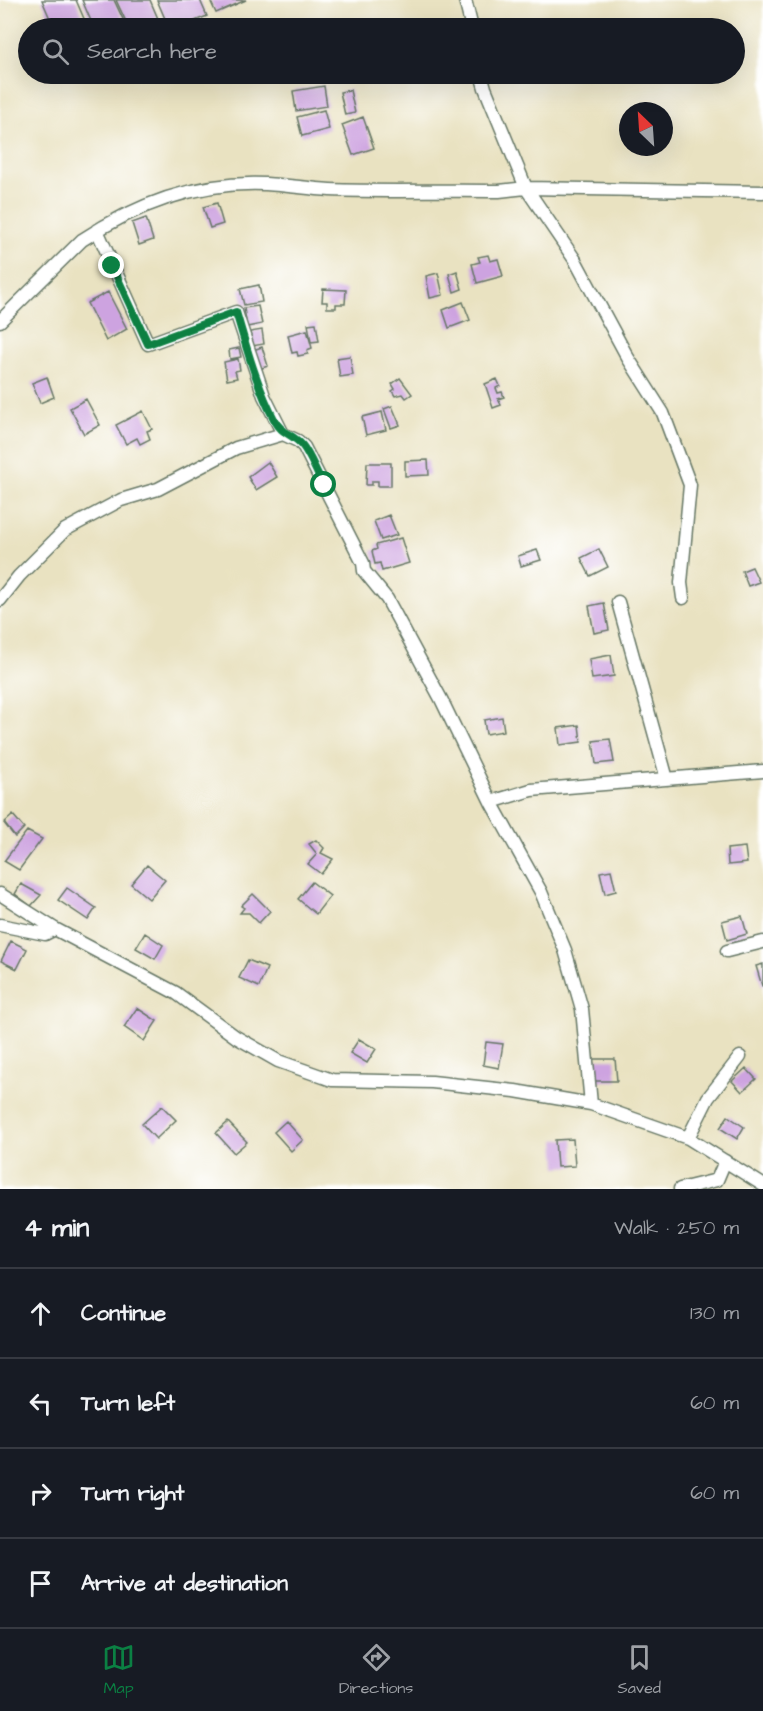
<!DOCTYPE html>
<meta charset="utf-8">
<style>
:root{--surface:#171b24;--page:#242831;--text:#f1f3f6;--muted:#9ea1a6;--line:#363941;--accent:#0b8043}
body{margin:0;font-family:"Architects Daughter",sans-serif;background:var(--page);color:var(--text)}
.compass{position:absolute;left:619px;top:102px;width:54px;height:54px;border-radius:50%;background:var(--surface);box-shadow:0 6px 24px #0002;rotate:335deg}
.stop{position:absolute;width:18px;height:18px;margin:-14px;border:4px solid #0b8043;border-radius:50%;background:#fff}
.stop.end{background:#0b8043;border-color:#fff;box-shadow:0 2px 6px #0008}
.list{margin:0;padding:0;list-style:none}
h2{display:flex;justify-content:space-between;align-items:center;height:78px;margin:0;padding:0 24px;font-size:26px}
h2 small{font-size:20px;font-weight:400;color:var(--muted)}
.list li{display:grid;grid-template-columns:39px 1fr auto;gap:18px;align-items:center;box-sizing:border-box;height:90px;padding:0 24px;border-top:2px solid var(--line)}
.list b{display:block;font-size:22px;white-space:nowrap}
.list em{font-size:20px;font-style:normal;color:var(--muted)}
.icon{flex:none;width:33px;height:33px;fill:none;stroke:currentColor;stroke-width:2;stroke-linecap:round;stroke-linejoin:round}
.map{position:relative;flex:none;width:763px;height:1189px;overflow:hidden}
.search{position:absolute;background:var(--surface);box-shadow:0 6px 24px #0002;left:18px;right:18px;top:18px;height:66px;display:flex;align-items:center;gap:15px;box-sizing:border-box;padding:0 21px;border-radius:33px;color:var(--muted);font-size:22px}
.sheet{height:438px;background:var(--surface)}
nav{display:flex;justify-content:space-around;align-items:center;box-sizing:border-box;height:84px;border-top:2px solid var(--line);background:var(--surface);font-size:16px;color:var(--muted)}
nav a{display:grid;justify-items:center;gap:3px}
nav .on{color:var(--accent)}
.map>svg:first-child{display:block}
.building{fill:#cda3e0}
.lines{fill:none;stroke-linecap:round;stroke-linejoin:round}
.minor-casing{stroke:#667765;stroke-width:15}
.minor{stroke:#fff;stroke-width:12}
.route{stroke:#0b8043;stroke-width:8}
</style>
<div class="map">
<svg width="763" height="1189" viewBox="0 0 763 1189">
<rect width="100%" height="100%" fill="#fff"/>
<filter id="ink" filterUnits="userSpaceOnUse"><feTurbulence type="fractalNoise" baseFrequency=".0167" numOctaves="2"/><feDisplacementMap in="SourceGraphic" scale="12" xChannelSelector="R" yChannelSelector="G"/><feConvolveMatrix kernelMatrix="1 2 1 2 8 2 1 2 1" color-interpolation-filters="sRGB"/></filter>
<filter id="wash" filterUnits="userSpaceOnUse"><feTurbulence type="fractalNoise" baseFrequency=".008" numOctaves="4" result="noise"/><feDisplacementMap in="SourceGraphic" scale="24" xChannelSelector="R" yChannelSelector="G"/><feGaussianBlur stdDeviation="1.35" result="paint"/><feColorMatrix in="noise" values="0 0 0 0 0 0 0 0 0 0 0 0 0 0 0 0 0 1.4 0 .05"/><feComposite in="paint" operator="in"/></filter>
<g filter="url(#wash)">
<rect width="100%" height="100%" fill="#e9e2c1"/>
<g id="blocks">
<!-- building -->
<path class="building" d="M42,0h34l12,28h-34z
M82,0h32l13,28h-33z
M116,0h34l12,28h-33z
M157,0h43l7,16 -29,12h-9z
M210,0h36l-30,13z
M324,86l3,20 -31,5 -3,-20z
M350,90l5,23 -10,2 -5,-23z
M324,110l5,19 -27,7 -5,-19z
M363,117l11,31 -21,7 -11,-30z
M217,203l6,21 -13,4 -7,-21z
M146,218l7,22 -14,5 -7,-22z
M488,255l2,6 8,-2 5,17 -26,7 -5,-19 8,-2 -2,-5z
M457,271l5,18 -8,3 -5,-18z
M438,273l5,22 -13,3 -4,-22z
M259,285l3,17 -18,3 -4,-16z
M323,289l23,1 -1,14h-9v4h-9v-6h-5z
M108,292l19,37 -21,12 -19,-38z
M463,302l7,18 -21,8 -6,-18z
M258,306l4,18 -15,3 -3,-19z
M316,323l3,18 -8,1 -3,-18z
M262,330l2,14 -12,2 -2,-14z
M307,330l5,18 -5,2 1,4 -10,2 -1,-4 -5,1 -4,-18z
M262,347l6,19 -9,3 -6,-19z
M239,348l2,9 -11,2 -1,-9z
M350,356l3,19 -13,2 -3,-19z
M238,359l2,11 -5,1 2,7 -10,2 -3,-18z
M47,377l7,20 -14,6 -8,-20z
M400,378l12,16 -6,4 -3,-4 -8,2 -3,-5 3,-2 -3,-5z
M497,379l3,7 -4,2 2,5 4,-1 2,5 -6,2 3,6 -8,3 -8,-24z
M86,399l14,26 -16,9 -14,-26z
M392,406l8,19 -9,3 -7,-19z
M143,411l9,18 -5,2 3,8 -10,5 -3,-6 -11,6 -10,-19z
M382,412l4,18 -20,5 -4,-18z
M428,460l1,15 -24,1v-15z
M268,462l9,15 -21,13 -8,-13z
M367,463h24v23h-13v-5h-6v4h-6z
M389,515l8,20 -16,5 -7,-19z
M401,538l8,25 -27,8 -2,-8 -5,1 -3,-13 5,-2 -1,-4z
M599,549l9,18 -18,9 -9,-18z
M537,550l4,10 -20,6 -3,-10z
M752,567l7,15 -11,4 -6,-15z
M604,603l5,27 -15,3 -5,-27z
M611,655l3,21 -22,3 -3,-20z
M502,717l2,14 -18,3 -2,-14z
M579,725l2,17 -21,3 -2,-17z
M610,739l4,23 -18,2 -3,-23z
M13,815l11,13 -9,9 -11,-14z
M27,831l15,8 -23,31 -15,-9z
M316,840l8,8 -3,5 12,6 -12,15 -13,-10 9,-10 -8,-10z
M745,847l2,16 -19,2 -1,-16z
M147,865l18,15 -16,19 -18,-15z
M611,870l5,21 -11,3 -5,-22z
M312,882l18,14 -14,18 -18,-15z
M21,884l20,11 -10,11 -16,-12z
M67,888l29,20 -8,12 -30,-20z
M253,894l17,17 -11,12 -10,-10h-9l4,-5 -3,-2z
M742,916l5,18 -20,6 -5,-19z
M145,933l18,12 -8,14 -19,-11z
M11,941l16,8 -10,20 -16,-8z
M248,960l19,8 -8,19 -20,-9z
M763,964v22h-1l-6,-20z
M137,1008l20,13 -13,20 -20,-14z
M359,1039l17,10 -9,14 -17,-10z
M486,1042l17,2 -4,24 -16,-3z
M593,1059h22l2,22h-22z
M746,1068l10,11 -14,13 -10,-11z
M162,1106l14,14 -20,19 -14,-15z
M728,1116l16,11 -7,12 -17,-11z
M286,1121l17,19 -12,11 -17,-19z
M228,1122l19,20 -13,11 -18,-20z
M573,1139l2,27 -18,1 -2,-27z"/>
</g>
</g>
<g filter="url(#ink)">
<use href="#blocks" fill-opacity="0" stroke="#667765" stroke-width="1.5"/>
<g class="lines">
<defs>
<path id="minor" d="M465,0l7,28
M481,74l4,14 41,100 49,72 53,98 35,55 27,72 -9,98 2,15
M97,230l51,114 88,-32 28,84 19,38
M0,321l82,-81c56,-37 117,-59 184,-56 22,1 43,5 64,6 56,2 113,0 169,1l27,-3 237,4
M0,600l19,-24 46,-46 56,-30 37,-11 78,-41 47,-14 15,7 6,6 59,116 1,8 23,28 54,100 50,103 50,90 24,58 17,59 9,95
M618,602l49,177
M491,802l40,-12 232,-19
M0,894l55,35 121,64 60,44 42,24 54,19 100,2 83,9 76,13 97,34 75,47
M0,925l45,9 10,-5
M727,951l36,-9
M688,1138l20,-40 32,-41
M680,1189l37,-9 8,-19"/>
</defs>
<!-- minor casing -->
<use href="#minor" class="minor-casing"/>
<!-- minor -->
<use href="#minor" class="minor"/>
</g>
</g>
<g class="lines" filter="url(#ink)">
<!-- route -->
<path class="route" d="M112,266l36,78 88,-32c11,37 21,75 39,109 7,13 18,13 27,24 9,11 14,28 22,40"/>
</g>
</svg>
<svg class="compass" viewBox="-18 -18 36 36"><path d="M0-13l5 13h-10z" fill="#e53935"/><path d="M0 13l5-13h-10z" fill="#9ea1a6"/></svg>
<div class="stop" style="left:324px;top:485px"></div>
<div class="stop end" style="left:112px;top:266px"></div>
<div class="search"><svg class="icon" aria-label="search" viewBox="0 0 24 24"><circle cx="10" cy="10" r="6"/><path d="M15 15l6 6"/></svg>Search here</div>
</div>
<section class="sheet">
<h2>4 min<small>Walk · 250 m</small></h2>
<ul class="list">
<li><svg class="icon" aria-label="ahead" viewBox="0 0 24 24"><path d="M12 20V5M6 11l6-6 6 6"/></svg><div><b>Continue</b></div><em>130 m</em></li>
<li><svg class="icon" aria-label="left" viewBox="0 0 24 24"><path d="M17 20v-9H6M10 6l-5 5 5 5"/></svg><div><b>Turn left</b></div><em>60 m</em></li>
<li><svg class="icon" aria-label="right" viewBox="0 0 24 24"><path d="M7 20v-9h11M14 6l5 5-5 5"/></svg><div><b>Turn right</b></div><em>60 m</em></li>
<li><svg class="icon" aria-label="arrive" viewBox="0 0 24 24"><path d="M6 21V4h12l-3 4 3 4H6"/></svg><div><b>Arrive at destination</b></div></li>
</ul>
</section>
<nav>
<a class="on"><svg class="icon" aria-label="map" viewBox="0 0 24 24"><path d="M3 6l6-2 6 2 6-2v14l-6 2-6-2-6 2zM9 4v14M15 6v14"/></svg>Map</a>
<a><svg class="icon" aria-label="directions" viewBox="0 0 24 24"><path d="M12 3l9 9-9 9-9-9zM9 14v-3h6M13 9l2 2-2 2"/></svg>Directions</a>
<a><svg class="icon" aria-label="saved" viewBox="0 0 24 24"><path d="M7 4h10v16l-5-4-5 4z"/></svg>Saved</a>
</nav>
